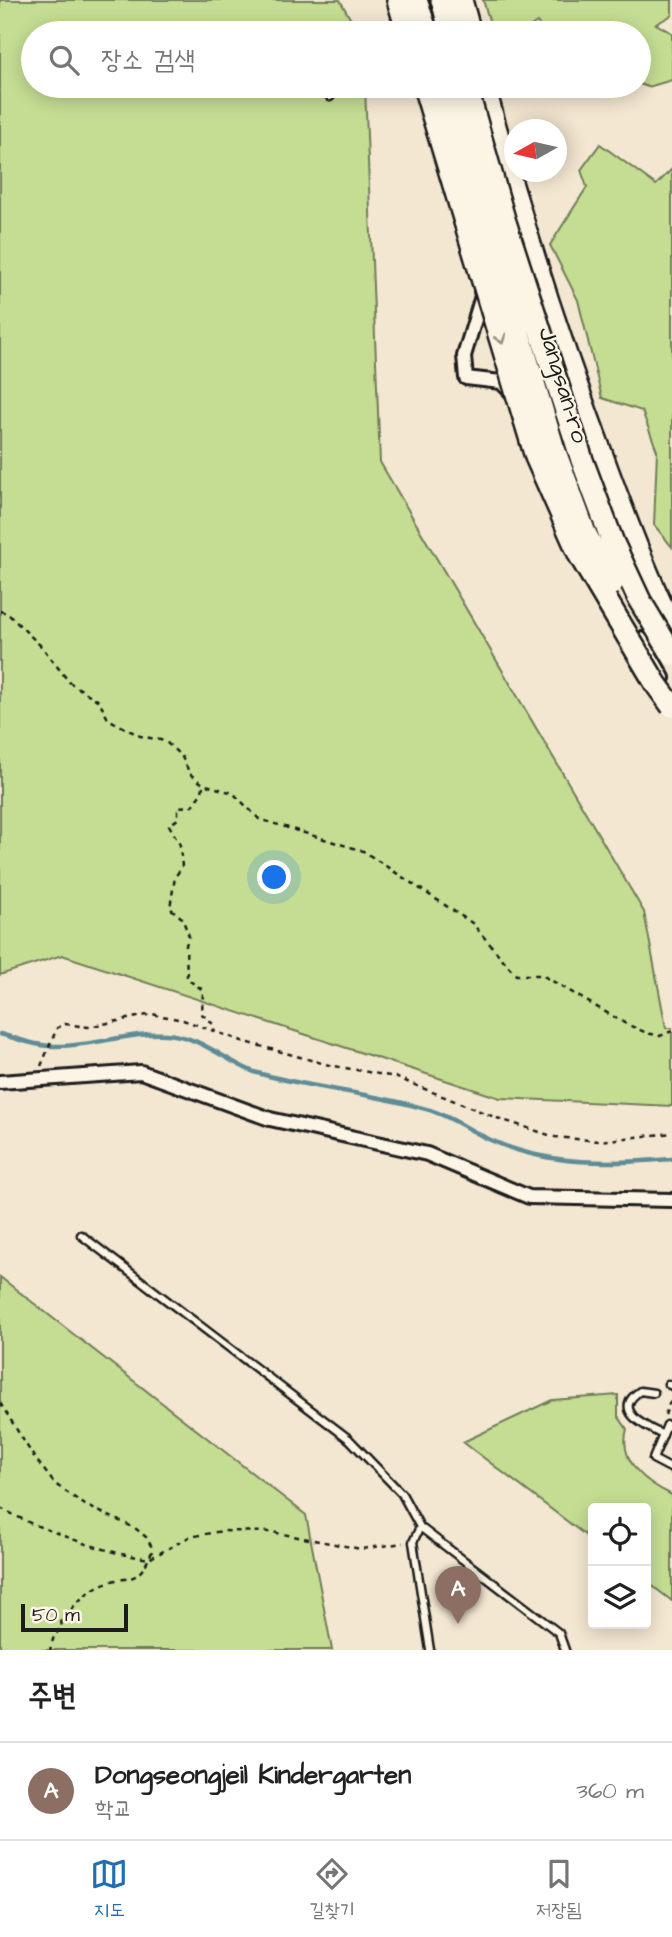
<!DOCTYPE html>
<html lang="ko">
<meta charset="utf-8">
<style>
:root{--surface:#fff;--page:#f6f6f6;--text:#222;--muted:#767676;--line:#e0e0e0;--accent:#1f6fb2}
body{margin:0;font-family:"Architects Daughter","Poor Story",sans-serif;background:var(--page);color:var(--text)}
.controls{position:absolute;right:21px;bottom:21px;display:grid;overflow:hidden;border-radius:7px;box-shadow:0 4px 18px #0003}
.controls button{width:63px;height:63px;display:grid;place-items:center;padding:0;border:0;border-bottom:2px solid var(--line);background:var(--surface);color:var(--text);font:35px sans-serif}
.compass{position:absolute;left:504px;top:119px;width:63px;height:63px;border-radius:50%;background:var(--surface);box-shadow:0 4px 18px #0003;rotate:262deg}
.scale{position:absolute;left:21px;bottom:18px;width:107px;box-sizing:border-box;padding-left:7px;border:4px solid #1c1c1c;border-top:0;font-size:19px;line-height:24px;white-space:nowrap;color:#1c1c1c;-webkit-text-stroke:5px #fcf5e5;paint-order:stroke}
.you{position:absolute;left:275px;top:878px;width:24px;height:24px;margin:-18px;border:5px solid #fff;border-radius:50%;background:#1a73e8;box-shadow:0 0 0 10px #1a73e833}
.badge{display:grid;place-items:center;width:46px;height:46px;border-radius:50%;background:var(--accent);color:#fff;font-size:23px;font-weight:700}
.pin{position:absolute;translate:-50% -58px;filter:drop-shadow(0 2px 4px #0008)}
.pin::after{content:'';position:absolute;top:37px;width:24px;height:21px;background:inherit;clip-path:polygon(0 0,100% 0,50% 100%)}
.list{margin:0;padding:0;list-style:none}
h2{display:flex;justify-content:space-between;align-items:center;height:91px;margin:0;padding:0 28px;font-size:30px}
h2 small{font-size:23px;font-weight:400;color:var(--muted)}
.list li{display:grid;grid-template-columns:46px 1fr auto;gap:21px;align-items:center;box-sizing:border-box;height:98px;padding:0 28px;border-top:2px solid var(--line)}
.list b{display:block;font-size:26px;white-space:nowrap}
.list p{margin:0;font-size:23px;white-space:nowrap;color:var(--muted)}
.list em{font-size:23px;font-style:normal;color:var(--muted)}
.icon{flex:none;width:38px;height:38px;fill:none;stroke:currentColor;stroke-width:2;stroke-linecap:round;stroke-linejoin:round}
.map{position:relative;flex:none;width:672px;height:1650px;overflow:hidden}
.search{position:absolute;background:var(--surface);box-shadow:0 4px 18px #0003;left:21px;right:21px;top:21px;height:77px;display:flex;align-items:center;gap:18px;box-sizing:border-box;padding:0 24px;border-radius:38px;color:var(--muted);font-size:26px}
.sheet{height:189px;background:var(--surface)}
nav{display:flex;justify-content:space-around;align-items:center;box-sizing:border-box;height:98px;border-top:2px solid var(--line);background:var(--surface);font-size:19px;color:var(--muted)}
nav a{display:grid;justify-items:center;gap:4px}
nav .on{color:var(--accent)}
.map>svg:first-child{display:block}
.green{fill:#c5dd93;stroke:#707c58;stroke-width:2}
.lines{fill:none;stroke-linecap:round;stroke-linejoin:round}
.stream{stroke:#5f8c98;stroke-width:4.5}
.service-casing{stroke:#1c1c1c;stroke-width:11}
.minor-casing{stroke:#1c1c1c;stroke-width:18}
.trunk-casing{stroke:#1c1c1c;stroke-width:26}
.path{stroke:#1c1c1c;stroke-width:2.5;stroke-dasharray:5 5;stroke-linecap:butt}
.service{stroke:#fcf5e5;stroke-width:6}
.minor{stroke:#fcf5e5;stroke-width:12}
.trunk{stroke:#fcf5e5;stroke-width:21}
.trunk-bridge-casing{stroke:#1c1c1c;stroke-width:26;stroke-linecap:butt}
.trunk-bridge{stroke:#fcf5e5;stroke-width:21}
.oneway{stroke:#97938b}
.labels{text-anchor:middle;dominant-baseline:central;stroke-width:5;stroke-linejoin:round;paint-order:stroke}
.street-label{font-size:24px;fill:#1c1c1c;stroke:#fcf5e5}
</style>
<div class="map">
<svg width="672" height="1650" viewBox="0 0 672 1650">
<rect width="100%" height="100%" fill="#f3e7d1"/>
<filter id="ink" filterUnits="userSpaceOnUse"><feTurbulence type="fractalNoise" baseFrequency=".0143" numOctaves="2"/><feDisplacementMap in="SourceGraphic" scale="14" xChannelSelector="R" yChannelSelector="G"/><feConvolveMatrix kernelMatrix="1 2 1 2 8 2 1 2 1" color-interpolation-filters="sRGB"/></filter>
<g filter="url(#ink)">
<!-- green -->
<path class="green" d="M0,0h340l18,33h-325v53h332l15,376 264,450 22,116h6v78l-172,-8 -438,-143 -62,20z
M483,0h189v15l-16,9 16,9v47l-24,7 -9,-3v-51h-94l-8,-11 -17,11h-27z
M600,144l56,41 16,-16v378l-18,-22 3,-74 -15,-40 -40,-13 -24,-98 -28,-55 37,-58 -6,-17z
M0,1277l306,238 26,135h-332z
M618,1395v21l9,13c-9,32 18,53 45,66v106l-26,-20v-73h-53v33l-130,-99 89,-42z"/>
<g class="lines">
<!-- stream -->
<path class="stream" d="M0,1034c19,5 38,13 58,12 36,0 72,-14 108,-12 34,2 58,26 88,38 57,17 116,20 172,37 24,6 45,23 67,32 55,25 121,23 179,18"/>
<defs>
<path id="service" d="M330,97l8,-11
M81,1235l268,204 53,55 18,33 139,106 6,17
M668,1384l4,2
M654,1393l-14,-2c-30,20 7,36 23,44
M672,1428l-5,-3 -14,34 19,10
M420,1527l-7,15 17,108"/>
<path id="minor" d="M481,291l1,5 -18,60 2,22 35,4 13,13
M641,639l22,39
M0,1082l141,-10 129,47 157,35 102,43 143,3"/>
<path id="trunk" d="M398,0l10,33
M416,0l11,33
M442,0l9,33
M461,0l9,33
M484,86c34,127 74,252 120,375 21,57 42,113 68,167"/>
</defs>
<!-- service casing -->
<use href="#service" class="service-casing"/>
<!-- minor casing -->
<use href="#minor" class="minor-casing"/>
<!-- trunk casing -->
<use href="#trunk" class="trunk-casing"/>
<!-- path -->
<path class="path" d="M0,611l7,2 36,35 26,34 30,19 9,18 32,17 25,5 17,16 8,17 13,10 30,9 26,26 104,32 109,72 44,52h26l84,49 21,9 13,3 12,-5
M203,786l-1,6 -10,14 -14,1v12l-9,6 11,20 2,22 -7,10 -5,31 12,10 7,18 -3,9 1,34 16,11 -1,24 11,10 2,8
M41,1066l16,-38 8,-4 23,3 64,-13 31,6 59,21 87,24 66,12 102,41 58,19 44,4 73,-8
M0,1403l34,54 21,27 30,21 50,23 11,9 7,12c-18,44 -25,21 -56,38 -15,8 -25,22 -36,34l1,6 -8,9 -4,14
M665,1415l7,-19
M0,1508l30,15 53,20 38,11 28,5 40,-22 33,-6 50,1 89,17 42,-6"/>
<!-- service -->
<use href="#service" class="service"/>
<!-- minor -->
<use href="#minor" class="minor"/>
<!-- trunk -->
<use href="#trunk" class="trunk"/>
<defs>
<path id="trunk-bridge" d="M424,86l112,371 44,99 76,128 16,22
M444,86l109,360 32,87 27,51
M466,86l38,133 78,241 31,83 27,58 32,53"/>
</defs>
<!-- trunk-bridge casing -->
<use href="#trunk-bridge" class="trunk-bridge-casing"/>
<!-- trunk-bridge -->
<use href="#trunk-bridge" class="trunk-bridge"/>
</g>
<!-- one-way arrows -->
<defs><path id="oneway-chevron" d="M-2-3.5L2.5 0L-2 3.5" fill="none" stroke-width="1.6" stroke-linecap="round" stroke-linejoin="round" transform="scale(1.75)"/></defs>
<use class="oneway" href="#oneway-chevron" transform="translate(501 339) rotate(73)"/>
</g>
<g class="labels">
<!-- street labels -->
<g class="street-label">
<text transform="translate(563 385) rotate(73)">Jangsan-ro</text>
</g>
</g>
</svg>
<div class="controls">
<button><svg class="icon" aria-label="locate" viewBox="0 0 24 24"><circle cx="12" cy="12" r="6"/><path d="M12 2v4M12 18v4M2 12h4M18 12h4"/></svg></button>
<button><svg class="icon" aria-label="layers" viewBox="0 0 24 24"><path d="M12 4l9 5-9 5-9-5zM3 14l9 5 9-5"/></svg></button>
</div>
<svg class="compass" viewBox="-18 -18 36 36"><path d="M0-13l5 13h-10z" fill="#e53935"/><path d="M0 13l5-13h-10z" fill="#767676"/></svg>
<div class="scale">50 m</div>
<div class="you"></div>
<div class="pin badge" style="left:458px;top:1624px;background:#8d6e63">A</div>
<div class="search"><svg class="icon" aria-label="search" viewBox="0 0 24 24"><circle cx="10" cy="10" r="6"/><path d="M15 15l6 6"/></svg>장소 검색</div>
</div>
<section class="sheet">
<h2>주변<small></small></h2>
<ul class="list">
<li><span class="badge" style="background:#8d6e63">A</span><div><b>Dongseongjeil Kindergarten</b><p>학교</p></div><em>360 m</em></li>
</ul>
</section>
<nav>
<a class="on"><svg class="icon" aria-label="map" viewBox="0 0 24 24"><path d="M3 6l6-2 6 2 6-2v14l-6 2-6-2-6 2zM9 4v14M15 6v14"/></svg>지도</a>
<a><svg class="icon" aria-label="directions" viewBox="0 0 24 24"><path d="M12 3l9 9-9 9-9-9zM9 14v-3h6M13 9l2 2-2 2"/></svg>길찾기</a>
<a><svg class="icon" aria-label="saved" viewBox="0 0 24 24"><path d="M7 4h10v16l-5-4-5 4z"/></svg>저장됨</a>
</nav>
